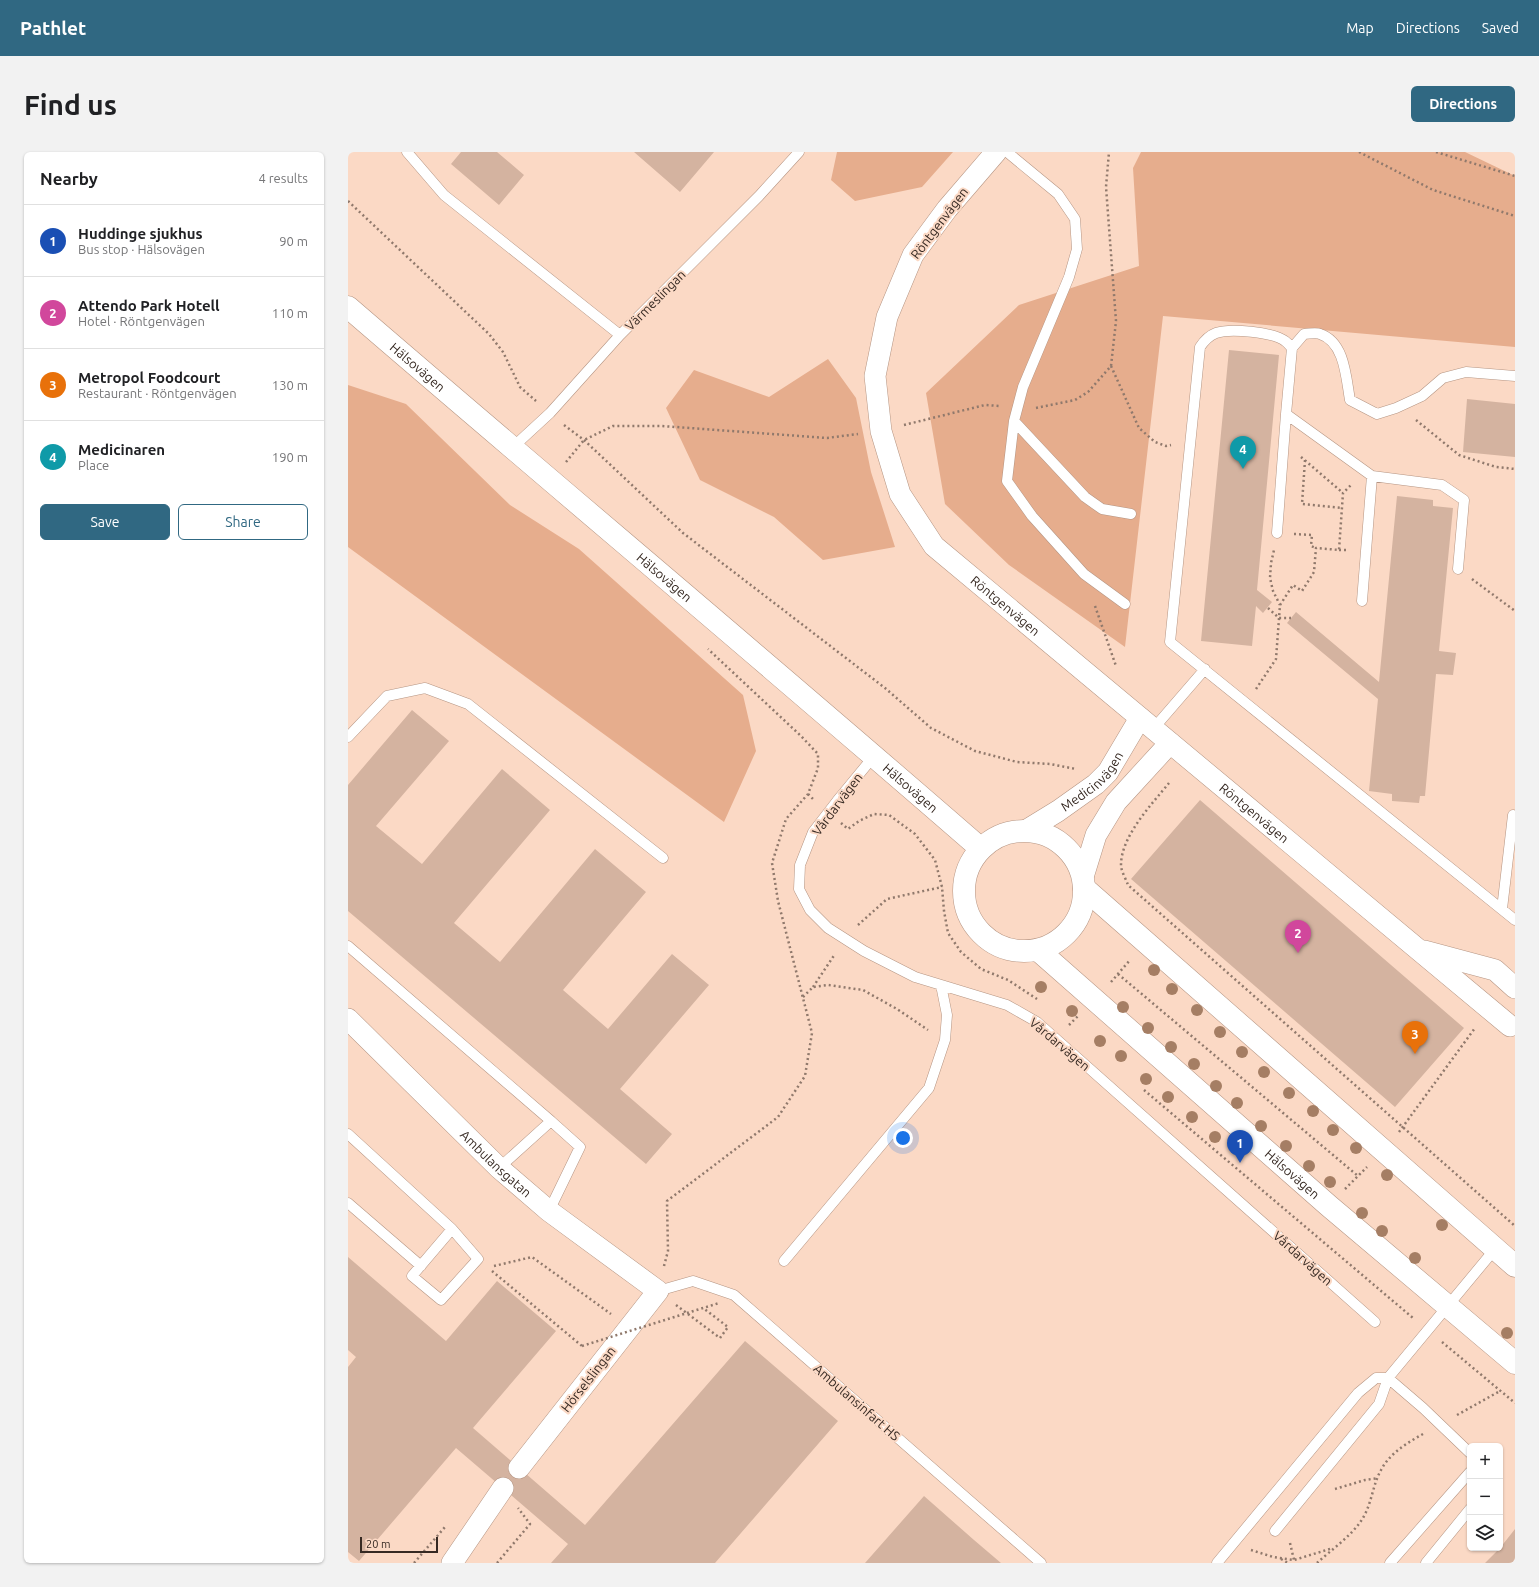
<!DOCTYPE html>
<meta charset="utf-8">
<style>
:root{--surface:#fff;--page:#f2f2f2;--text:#202124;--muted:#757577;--line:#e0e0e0;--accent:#306882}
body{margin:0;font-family:Ubuntu,sans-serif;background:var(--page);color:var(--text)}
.controls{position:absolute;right:12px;bottom:12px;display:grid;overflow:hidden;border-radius:6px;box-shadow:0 1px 3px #0004}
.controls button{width:36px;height:36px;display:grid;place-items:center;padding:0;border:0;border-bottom:1px solid var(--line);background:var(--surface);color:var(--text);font:20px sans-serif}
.scale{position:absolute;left:12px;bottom:10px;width:78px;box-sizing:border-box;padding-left:4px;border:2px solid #362922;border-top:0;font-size:11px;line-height:14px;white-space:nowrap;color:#362922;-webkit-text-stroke:3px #fbd9c5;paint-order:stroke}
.you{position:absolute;left:555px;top:986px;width:14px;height:14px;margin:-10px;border:3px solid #fff;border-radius:50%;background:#1a73e8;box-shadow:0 0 0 6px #1a73e833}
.badge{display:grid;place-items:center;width:26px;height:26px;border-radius:50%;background:var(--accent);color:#fff;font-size:13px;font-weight:700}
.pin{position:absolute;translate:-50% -33px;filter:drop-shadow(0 1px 2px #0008)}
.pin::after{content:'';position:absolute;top:21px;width:14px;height:12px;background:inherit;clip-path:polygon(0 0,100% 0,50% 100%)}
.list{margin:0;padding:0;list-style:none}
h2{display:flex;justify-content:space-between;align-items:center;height:52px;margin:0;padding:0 16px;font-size:17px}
h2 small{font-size:13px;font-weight:400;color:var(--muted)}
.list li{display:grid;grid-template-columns:26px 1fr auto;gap:12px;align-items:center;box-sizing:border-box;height:72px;padding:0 16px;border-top:1px solid var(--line)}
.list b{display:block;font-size:15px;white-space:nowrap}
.list p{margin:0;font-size:13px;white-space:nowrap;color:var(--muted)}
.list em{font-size:13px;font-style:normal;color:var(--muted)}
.actions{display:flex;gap:8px;padding:12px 16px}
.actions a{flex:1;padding:9px 0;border:1px solid var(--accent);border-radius:6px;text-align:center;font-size:14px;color:var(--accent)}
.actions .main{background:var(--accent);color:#fff}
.icon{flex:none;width:22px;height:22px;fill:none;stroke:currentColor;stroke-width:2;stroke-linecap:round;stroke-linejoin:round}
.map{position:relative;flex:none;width:1167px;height:1411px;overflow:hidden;border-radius:6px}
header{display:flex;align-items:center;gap:24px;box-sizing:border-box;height:56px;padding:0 20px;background:var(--accent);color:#fff}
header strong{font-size:19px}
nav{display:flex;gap:22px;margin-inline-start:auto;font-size:14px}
.intro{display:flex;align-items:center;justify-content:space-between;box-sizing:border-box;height:96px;padding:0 24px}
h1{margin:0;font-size:28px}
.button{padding:10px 18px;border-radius:6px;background:var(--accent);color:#fff;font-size:14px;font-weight:700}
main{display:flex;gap:24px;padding:0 24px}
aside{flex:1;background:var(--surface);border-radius:6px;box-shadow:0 1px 3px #0004}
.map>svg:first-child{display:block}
.green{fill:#e6ad8d}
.building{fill:#d4b3a0}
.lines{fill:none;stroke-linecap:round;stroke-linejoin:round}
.lane-casing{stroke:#b59583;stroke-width:11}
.street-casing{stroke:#b59583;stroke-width:22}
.secondary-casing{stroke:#b59583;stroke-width:23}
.path{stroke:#90796c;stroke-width:2.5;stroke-dasharray:2 3;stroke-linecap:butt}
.lane{stroke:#fff;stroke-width:10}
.street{stroke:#fff;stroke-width:21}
.secondary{stroke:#fff;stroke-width:22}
.path-bridge{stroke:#90796c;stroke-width:2.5;stroke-dasharray:2 3;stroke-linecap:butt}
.tree{fill:#a57e64}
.labels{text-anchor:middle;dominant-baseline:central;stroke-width:4;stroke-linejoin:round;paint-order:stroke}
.street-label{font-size:13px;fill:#362922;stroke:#fbd9c5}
</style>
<header>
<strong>Pathlet</strong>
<nav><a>Map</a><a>Directions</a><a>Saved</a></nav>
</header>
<div class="intro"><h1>Find us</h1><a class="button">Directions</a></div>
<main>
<aside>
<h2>Nearby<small>4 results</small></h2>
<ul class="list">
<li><span class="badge" style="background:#1a4fb4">1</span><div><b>Huddinge sjukhus</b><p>Bus stop · Hälsovägen</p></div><em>90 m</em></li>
<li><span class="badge" style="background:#d1479c">2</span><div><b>Attendo Park Hotell</b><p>Hotel · Röntgenvägen</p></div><em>110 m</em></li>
<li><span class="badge" style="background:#e8710a">3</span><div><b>Metropol Foodcourt</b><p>Restaurant · Röntgenvägen</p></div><em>130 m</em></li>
<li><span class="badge" style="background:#0f9aa8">4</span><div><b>Medicinaren</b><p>Place</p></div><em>190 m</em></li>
</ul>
<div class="actions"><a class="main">Save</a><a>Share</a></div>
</aside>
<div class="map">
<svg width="1167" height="1411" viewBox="0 0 1167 1411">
<rect width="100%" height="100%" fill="#fbd9c5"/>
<!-- green -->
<path class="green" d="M489,0h116l-31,35 -67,14 -24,-21z
M793,0h324l50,24v171l-352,-31 -38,331 -116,-82 -64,-61 -19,-111 93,-88 120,-39 -6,-98z
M480,207l28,39 15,74 24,75 -72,13 -49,-43 -74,-37 -34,-72 28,-38 75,27z
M0,233l58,19 104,101 69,44 164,146 13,56 -32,71 -376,-275z"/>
<!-- building -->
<path class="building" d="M113,0h36l27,23 -25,30 -48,-41z
M286,0h80l-34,40z
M881,198l50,5 -22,235 15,12 -9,11 -7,-7 -4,40 -51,-5z
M1119,247l48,5v53l-52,-5z
M1049,344l36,4v6l20,2 -14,143 17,2 -3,22 -17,-1 -11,122h-5l-1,7 -27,-2v-7l-23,-3 9,-92 -91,-76 9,-11 83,70z
M64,558l37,31 -73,85 46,38 80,-95 48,41 -96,113 46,39 95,-113 51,43 -83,98 45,39 64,-75 37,31 -89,104 52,45 -26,30 -298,-253v-126z
M852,648l264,228 -69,79 -264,-228z
M0,1105l98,84 51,-60 59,50 -83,97 112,97 160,-184 93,80 -123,142h-164l17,-19 -112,-96 -97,113 -11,-9v-185l8,-10 -8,-7z
M576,1344l50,44 27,23h-136z
M1167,1377v34h-30l15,-15z"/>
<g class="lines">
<defs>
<path id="lane" d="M59,0l37,43 176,140
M659,0l51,42 17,25 2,30 -8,28 -46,110 -9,34 -7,60 25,35 52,58 41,30
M944,196l-6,66 86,62 -10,125
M1167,224l-49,-4 -23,6 -21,18 -26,12 -19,6 -27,-14c-4,-22 -5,-58 -30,-66 -4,-2 -11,0 -16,0l-12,14c-2,-2 -4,-5 -7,-7 -12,-9 -55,-13 -69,-8 -8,3 -12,8 -16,14l-30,295 345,278
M666,269l71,76 17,12 29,5
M164,296l38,-35 70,-78 139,-139 40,-44
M1024,324l70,9 22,15 -6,69
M929,381l9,-119
M806,576l51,-59
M0,585l39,-41 38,-8 43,16 195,154
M526,604l-37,45 -24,31 -13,33 -1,24 11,21 18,18 36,23 51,26 92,28 30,17 338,300
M1154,757l11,-94
M0,794l203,175 -52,47
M0,982l104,95 26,30 -37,41 -29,-24 40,-47
M0,1051l73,63
M201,1059l31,-64 -29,-26
M436,1109l145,-173 16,-48 2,-25 -6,-30
M310,1139l35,-10 41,14 307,268
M927,1379l104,-127 9,-26 107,-129
M869,1411l141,-170 18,-15h12l35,30 47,45
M1042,1411l80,-91
M1078,1411l44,-54"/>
<g id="street">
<path id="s1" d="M648,0l-49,57 -34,46 -26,62 -12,59 6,55 19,63 34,52 576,480"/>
<path id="s2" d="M679,678l31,-19 38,-27 12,-12 32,-54"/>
<path d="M735,725l13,-42 20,-33 54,-59"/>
<path d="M1076,799l71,19 20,18"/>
<path id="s3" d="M0,867l151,149 50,43 109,80 -139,177"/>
<path d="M104,1411l51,-75"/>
</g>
<g id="secondary">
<path id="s4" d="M0,155c210,181 423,359 632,541"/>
<circle cx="676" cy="739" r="60"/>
<path d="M736,736l431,378"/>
<path id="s5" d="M690,798l291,256 186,157"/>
</g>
</defs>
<!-- lane casing -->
<use href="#lane" class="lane-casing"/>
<!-- street casing -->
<use href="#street" class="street-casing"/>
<!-- secondary casing -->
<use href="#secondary" class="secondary-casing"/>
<!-- path -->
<path class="path" d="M1011,0l74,38 82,26
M1088,0l79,24
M0,49l141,133 14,18 17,35 16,14
M763,214l28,62 16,14 11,4 5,-1
M688,256l39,-8 13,-8 23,-26 5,-45 -10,-134 3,-35
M1068,268l43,35 37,12 19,2
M216,273l20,15 99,93 202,155 46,40 44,23 42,11 33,2 26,5
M556,273l81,-20 14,1
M953,305l42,36
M957,308l-3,44 40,4
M218,310l18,-22 29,-14h49l165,12 31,-4
M946,382l18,1 -1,11 5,2
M991,398h10
M1124,427l43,32
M932,453l13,-20 9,6 12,-19 2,-24 23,2 4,-57 9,-9
M747,454l21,60
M920,456l11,10h12
M908,537l20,-30 4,-54 -7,-14 -3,-13 1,-15 3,-13
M821,631c-17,21 -48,53 -48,82 0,6 5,14 7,20l387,341
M460,642l7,7
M493,671l7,6 11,-8 15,-7 15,1 26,19 20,26 7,27 2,24 4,22 13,19 20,17 27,11 29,19
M510,773l29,-26 55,-12
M770,822l240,202
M763,830l19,-22
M465,835l22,-33
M455,845l10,-10 15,-2 35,5 34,19 31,21
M721,873l9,-9
M796,938l269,228
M1051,980l76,-104
M997,1037l22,-22
M146,1114l38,-9 79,57
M316,1114l4,-15 -1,-50 111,-84 27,-41 7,-43 -34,-132 -6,-38 14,-44 22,-25 10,-26v-14l-17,-18 -93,-87
M144,1119l90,75
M328,1153l44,33 8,-11 -25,-19
M1094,1190l73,61
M1109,1263l43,-24
M987,1337l30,-9 13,-2
M942,1391l4,17
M903,1398l22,7 21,3 39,-12
M933,1407l7,4
M66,1411l31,-36
M149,1411l33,-39 -12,-16
M969,1411c14,-13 33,-26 44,-42 11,-16 11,-35 20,-51 9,-17 26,-27 42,-36"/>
<!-- lane -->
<use href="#lane" class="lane"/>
<!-- street -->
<use href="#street" class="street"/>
<!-- secondary -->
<use href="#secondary" class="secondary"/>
<!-- path-bridge -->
<path class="path-bridge" d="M234,1194l137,-43"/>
</g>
<!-- trees -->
<g class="tree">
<circle cx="806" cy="818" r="6"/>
<circle cx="693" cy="835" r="6"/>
<circle cx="824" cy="837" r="6"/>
<circle cx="775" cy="855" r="6"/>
<circle cx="849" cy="858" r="6"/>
<circle cx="724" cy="859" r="6"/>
<circle cx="800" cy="876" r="6"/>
<circle cx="872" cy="880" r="6"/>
<circle cx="752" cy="889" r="6"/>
<circle cx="823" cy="895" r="6"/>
<circle cx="894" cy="900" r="6"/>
<circle cx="773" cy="904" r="6"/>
<circle cx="846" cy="912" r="6"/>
<circle cx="916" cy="920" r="6"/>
<circle cx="798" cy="927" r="6"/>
<circle cx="868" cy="934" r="6"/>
<circle cx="941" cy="941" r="6"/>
<circle cx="820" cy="945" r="6"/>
<circle cx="889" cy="951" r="6"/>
<circle cx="965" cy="959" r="6"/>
<circle cx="844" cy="965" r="6"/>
<circle cx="913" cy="974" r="6"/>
<circle cx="985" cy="978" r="6"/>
<circle cx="867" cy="985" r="6"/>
<circle cx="938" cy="994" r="6"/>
<circle cx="1008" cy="996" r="6"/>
<circle cx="961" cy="1014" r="6"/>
<circle cx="1039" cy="1023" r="6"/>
<circle cx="982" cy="1030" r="6"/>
<circle cx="1014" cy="1061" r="6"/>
<circle cx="1094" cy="1073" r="6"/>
<circle cx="1034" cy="1079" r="6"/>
<circle cx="1067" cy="1106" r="6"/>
<circle cx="1159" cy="1181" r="6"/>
</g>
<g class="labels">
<!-- street labels -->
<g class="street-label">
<text transform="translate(591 71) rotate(-53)">Röntgenvägen</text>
<text transform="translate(307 148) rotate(-45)">Värmeslingan</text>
<text stroke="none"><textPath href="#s4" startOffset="92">Hälsovägen</textPath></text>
<text stroke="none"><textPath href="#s4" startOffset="416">Hälsovägen</textPath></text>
<text stroke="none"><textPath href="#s1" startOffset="536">Röntgenvägen</textPath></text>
<text stroke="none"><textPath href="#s2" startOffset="82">Medicinvägen</textPath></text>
<text stroke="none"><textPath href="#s4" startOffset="740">Hälsovägen</textPath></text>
<text transform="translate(489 652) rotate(-53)">Vårdarvägen</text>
<text stroke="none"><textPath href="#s1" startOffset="860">Röntgenvägen</textPath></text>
<text transform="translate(712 892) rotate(40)">Vårdarvägen</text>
<text stroke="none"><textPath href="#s3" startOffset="207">Ambulansgatan</textPath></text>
<text stroke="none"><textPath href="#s5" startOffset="339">Hälsovägen</textPath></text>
<text transform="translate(955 1106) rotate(42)">Vårdarvägen</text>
<text transform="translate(240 1227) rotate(-52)">Hörselslingan</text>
<text transform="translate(509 1250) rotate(41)">Ambulansinfart HS</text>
</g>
</g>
</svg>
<div class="controls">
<button>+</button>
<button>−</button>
<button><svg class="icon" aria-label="layers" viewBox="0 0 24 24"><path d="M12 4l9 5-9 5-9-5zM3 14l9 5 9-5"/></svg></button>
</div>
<div class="scale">20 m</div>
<div class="you"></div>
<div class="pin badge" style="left:892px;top:1011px;background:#1a4fb4">1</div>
<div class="pin badge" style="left:950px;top:801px;background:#d1479c">2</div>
<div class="pin badge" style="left:1067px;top:902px;background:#e8710a">3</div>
<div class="pin badge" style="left:895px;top:317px;background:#0f9aa8">4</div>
</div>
</main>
